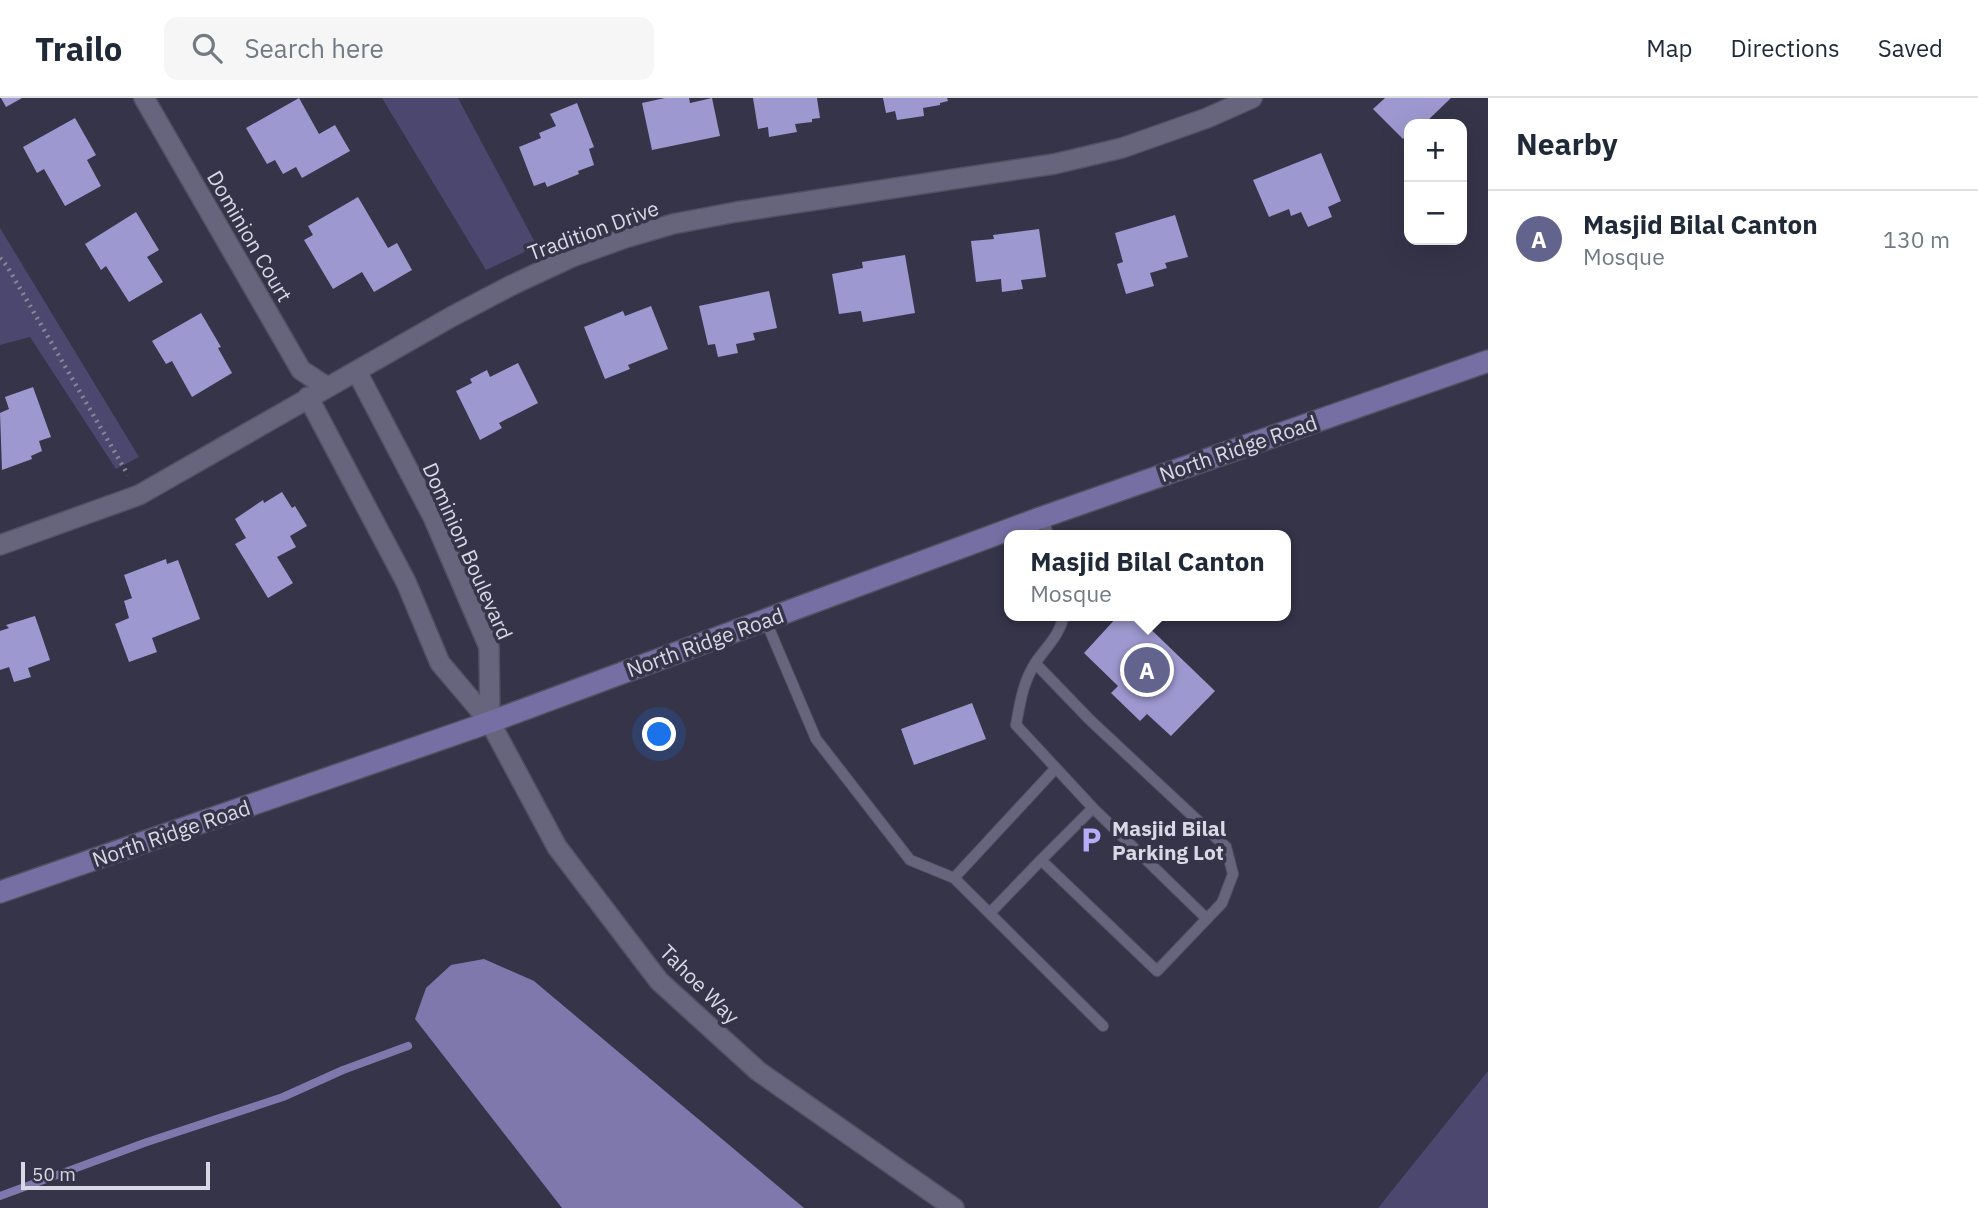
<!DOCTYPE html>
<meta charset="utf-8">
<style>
:root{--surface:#fff;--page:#f6f6f7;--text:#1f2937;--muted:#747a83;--line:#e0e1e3;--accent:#62648e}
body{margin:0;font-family:"IBM Plex Sans",sans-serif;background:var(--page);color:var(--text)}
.controls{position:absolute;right:21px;top:21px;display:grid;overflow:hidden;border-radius:14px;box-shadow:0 7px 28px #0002}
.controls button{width:63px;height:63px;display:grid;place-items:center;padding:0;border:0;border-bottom:2px solid var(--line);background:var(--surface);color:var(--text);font:35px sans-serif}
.scale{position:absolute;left:21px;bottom:18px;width:189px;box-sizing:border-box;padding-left:7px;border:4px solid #d9d8e5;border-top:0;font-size:19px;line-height:24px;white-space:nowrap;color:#d9d8e5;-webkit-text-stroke:5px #363449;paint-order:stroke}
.you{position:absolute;left:660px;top:637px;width:24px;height:24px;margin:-18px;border:5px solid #fff;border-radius:50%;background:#1a73e8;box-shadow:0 0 0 10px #1a73e833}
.badge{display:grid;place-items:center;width:46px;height:46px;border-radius:50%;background:var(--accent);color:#fff;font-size:23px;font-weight:700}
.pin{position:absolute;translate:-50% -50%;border:4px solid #fff;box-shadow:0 2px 7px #0006}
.popup{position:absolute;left:1004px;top:432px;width:287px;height:91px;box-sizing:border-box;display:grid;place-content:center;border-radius:14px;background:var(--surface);filter:drop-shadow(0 2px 5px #0005);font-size:23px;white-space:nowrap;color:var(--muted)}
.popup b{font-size:26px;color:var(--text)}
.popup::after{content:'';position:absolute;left:50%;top:100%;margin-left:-14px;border:14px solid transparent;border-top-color:var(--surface)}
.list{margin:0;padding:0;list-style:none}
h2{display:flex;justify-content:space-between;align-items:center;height:91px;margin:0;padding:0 28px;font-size:30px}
h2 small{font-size:23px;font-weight:400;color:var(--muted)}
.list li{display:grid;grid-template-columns:46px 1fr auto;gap:21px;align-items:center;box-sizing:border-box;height:98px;padding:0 28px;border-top:2px solid var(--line)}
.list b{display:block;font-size:26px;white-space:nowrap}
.list p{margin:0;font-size:23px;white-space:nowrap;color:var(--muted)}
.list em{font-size:23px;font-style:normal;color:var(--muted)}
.icon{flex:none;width:38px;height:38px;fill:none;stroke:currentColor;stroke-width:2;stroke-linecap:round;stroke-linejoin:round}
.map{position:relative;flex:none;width:1488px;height:1110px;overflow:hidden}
header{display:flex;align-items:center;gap:42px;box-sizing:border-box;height:98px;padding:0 35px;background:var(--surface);border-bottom:2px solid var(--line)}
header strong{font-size:33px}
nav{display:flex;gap:38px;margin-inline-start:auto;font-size:24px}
.search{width:490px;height:63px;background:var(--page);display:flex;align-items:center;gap:18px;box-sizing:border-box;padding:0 24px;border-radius:14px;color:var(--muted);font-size:26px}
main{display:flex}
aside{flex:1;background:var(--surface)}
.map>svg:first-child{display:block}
.green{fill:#4c476e}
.water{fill:#7e78ad}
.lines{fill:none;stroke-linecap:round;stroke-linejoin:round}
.stream{stroke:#7e78ad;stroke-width:8}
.building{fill:#9d98cf}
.lane-casing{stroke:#525162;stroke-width:12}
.street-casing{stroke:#525162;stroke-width:22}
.secondary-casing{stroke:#525162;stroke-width:24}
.path{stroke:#878697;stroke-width:4.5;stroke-dasharray:2 5;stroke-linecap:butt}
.lane{stroke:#67657d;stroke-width:10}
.street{stroke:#67657d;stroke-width:19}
.secondary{stroke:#766fa3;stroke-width:21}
.labels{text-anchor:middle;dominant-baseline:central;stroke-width:7;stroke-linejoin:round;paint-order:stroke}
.street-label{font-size:21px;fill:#d9d8e5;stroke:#363449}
.poi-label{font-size:21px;font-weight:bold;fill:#d9d8e5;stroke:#363449;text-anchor:start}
</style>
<header>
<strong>Trailo</strong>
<div class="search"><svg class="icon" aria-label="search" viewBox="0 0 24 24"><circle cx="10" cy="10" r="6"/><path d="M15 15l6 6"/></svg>Search here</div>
<nav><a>Map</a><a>Directions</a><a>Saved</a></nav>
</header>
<main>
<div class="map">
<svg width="1488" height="1110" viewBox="0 0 1488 1110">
<rect width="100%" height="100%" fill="#363449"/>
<!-- green -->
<path class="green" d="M382,0h76l79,148 -51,24z
M0,130l139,229 -23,12 -86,-132 -30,8z
M1488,973v137h-110z"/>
<!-- water -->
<path class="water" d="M484,861l50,22 270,227h-242l-147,-189 11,-31 25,-23z"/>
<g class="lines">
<!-- stream -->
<path class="stream" d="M0,1098l147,-54 136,-45 60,-27 65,-24"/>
</g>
<!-- building -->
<path class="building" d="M1,0h21l-16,9z
M299,0l20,36 16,-9 15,26 -48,27 -6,-11 -13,7 -8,-14 -8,4 -21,-36z
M665,0h24l1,5 22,-5 8,38 -68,14 -10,-47z
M753,0h64l3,20 -8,1v3l-17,2 2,8 -28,5 -1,-10 -10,2z
M883,0h64l1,3 -8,2v2l-17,3 1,8 -27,4 -2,-9 -9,2z
M1385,0h66l-27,26h-15v9l-6,6 -30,-30z
M577,5l17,44 -5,2 5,16 -16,6 1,3 -32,13 -2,-5 -11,4 -15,-39 22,-9 -2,-5 17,-7 -6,-12z
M75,20l21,37 -9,5 14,26 -36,20 -21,-37 -7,4 -14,-26z
M1321,55l20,48 -13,6 4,10 -24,10 -7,-15 -10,4 -2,-7 -20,8 -16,-37z
M358,99l30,51 9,-5 15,27 -38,22 -12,-20 -29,17 -29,-49 9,-5 -5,-9z
M136,114l23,38 -12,7 16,25 -34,20 -23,-36 -5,4 -16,-26z
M1175,117l13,42 -23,6 2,5 -17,5 4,13 -28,8 -9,-30 6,-2 -8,-29z
M1039,131l7,48 -25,3 2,9 -21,3 -1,-13 -25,3 -5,-41 23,-2 -1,-4z
M905,157l10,58 -52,9 -2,-11 -22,3 -7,-40 31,-6 -1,-6z
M769,193l8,37 -24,5 2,7 -19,4 2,9 -20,4 -3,-13 -7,1 -9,-39z
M651,208l17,43 -40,16 2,4 -25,10 -21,-52 39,-16 2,5z
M201,215l20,34 -3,1 14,25 -40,24 -20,-36 -6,3 -14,-23z
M518,265l20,40 -39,20 3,5 -22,12 -24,-49 16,-8 -2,-4 17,-9 3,7z
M33,289l18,50 -12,4 3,10 -11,5 1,3 -30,11 -2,-57 9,-4 -4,-12z
M282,394l10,16 3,-2 12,20 -17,10 6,11 -19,10 16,26 -25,15 -33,-54 11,-6 -11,-19 28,-19 1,3z
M166,461l1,5 11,-4 22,59 -48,19 5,14 -28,10 -14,-38 14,-6 -5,-17 8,-3 -8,-23z
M35,518l15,44 -22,8 3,9 -17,5 -5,-15 -9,3v-39l9,-3 -3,-3z
M1118,518h19l78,75 -44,45 -24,-22 -7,7 -29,-28 7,-7 -34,-33z
M972,605l14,36 -72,26 -13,-36z"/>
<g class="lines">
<defs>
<path id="lane" d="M1043,419l5,18
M765,521l51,120 94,121 44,18
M1035,565l55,57 136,127 7,27 -11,29 -65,68 -116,-111 52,-52 -77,-83c4,-22 7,-44 20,-63 11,-16 23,-26 28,-46
M1055,671l-101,109 149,148
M1093,710l114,111
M990,815l51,-53"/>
<path id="street" d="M144,0l157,272 26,17
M357,274l76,145 56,130 1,75
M308,299l98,185 34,81 50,59 67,125 102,134 99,90 196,137
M0,447l139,-50 312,-178 61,-32 60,-28 53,-19 48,-14 63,-12 318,-48 68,-16 85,-30 45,-20"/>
<path id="secondary" d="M0,794l490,-170 553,-205 445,-156"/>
</defs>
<!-- lane casing -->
<use href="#lane" class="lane-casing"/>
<!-- street casing -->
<use href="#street" class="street-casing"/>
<!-- secondary casing -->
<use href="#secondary" class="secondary-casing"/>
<!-- path -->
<path class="path" d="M0,160l7,8 121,209"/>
<!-- lane -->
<use href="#lane" class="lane"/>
<!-- street -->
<use href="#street" class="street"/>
<!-- secondary -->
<use href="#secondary" class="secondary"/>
</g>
<!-- icons -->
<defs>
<symbol id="parking-bare" viewBox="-9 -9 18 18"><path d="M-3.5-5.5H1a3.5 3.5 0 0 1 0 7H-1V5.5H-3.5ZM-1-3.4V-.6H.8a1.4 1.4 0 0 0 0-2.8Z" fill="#b5acf8" stroke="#363449" stroke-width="2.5" paint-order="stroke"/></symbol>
</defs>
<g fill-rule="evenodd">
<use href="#parking-bare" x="1072" y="723" width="38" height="38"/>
</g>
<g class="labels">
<!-- street labels -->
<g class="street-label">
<text transform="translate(593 132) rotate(-20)">Tradition Drive</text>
<text transform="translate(250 138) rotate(60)">Dominion Court</text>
<text transform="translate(1238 350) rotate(-19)">North Ridge Road</text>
<text transform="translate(468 453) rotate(66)">Dominion Boulevard</text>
<text transform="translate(705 544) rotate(-20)">North Ridge Road</text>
<text transform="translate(171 735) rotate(-19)">North Ridge Road</text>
<text transform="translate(700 886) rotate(45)">Tahoe Way</text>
</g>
<!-- poi labels -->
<g class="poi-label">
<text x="1112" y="730">Masjid Bilal<tspan x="1112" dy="24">Parking Lot</tspan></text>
</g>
</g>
</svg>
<div class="controls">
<button>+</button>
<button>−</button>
</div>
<div class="scale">50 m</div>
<div class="you"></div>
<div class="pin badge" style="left:1147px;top:572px">A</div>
<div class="popup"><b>Masjid Bilal Canton</b>Mosque</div>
</div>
<aside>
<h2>Nearby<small></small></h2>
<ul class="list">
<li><span class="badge">A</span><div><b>Masjid Bilal Canton</b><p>Mosque</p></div><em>130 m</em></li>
</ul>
</aside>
</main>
